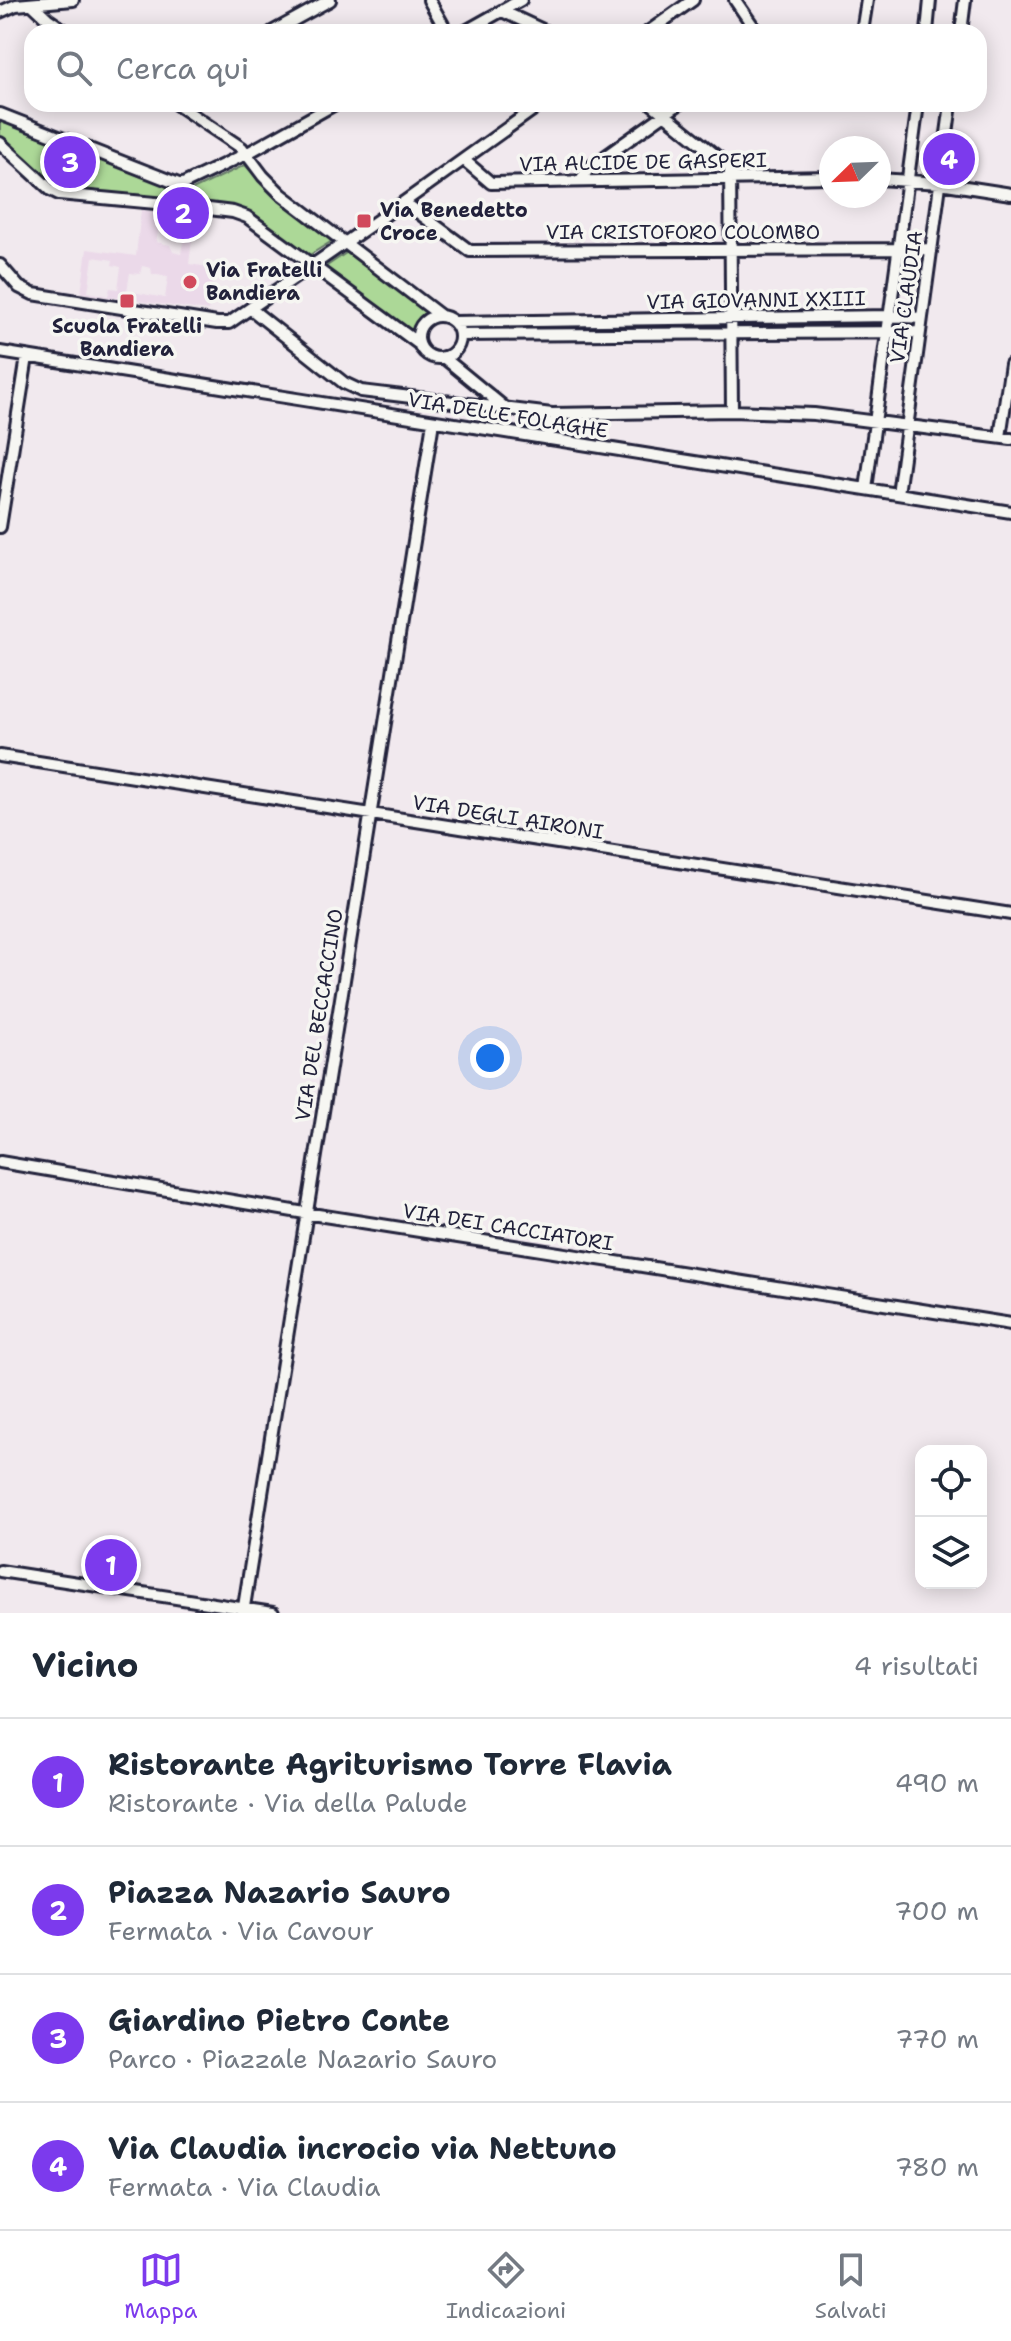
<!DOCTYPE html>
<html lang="it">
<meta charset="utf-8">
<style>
:root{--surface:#fff;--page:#f6f6f7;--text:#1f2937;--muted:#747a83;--line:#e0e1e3;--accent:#7c3aed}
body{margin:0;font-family:"Shantell Sans",sans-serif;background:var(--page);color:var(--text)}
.controls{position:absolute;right:24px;bottom:24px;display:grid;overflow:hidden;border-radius:16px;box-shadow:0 4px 20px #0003}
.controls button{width:72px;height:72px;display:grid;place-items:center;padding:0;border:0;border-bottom:2px solid var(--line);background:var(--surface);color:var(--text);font:40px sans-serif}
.compass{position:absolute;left:819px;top:136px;width:72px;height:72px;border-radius:50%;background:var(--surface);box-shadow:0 4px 20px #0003;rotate:247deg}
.you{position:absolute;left:490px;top:1058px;width:28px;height:28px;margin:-20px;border:6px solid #fff;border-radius:50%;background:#1a73e8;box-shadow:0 0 0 12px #1a73e833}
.badge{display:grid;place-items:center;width:52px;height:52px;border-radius:50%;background:var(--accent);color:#fff;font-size:26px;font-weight:700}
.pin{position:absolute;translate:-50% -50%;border:4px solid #fff;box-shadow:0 2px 8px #0006}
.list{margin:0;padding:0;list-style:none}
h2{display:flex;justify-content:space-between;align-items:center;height:104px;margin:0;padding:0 32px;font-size:34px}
h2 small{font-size:26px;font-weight:400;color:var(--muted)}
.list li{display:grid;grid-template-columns:52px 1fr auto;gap:24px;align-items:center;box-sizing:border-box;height:128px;padding:0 32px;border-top:2px solid var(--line)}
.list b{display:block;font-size:30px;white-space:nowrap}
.list p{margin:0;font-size:26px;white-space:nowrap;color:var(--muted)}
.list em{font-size:26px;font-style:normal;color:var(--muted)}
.icon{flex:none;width:44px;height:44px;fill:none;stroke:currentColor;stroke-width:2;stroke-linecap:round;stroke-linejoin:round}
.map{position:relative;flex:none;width:1011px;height:1613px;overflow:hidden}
.search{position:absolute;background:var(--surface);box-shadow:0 4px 20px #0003;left:24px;right:24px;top:24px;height:88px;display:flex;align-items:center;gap:20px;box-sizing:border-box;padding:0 28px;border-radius:24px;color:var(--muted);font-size:30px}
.sheet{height:616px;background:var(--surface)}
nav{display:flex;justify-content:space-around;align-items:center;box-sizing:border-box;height:112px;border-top:2px solid var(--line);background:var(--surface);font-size:22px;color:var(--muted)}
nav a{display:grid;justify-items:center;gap:4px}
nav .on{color:var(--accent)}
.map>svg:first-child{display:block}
.built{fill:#ebd9e9;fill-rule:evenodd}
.green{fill:#acd897;stroke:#677d69;stroke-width:2}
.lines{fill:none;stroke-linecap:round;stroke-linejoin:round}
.minor-casing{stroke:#22223b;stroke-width:16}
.minor{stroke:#f6f6f2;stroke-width:10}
.poi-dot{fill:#d1495b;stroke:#f6f6f2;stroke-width:3}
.labels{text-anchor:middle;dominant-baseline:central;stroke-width:7;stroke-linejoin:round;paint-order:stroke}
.street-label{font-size:20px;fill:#22223b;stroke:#f6f6f2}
.poi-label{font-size:20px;font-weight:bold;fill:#22223b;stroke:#f6f6f2;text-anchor:start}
</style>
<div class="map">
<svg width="1011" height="1613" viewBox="0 0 1011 1613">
<rect width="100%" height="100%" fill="#f1e9ee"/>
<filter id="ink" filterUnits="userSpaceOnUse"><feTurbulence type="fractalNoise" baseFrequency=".0125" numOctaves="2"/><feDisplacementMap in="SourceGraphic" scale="16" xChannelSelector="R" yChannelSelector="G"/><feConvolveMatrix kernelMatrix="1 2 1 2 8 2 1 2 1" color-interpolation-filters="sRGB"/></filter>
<g filter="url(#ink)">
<!-- built -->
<path class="built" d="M141,210l54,6 -6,48 26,4 -7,43 -127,-18 6,-44 49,7zM161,219l17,3 -1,7 8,1 -4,24 -8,-2 -3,-7 -14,-3zM93,257l20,3 -1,5 9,2 -3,22 -8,-1 -2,8 -20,-4zM142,266l9,2 1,6 16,3 -3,21 -38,-7 3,-18 10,1z"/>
<!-- green -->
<path class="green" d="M0,116l177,72 -3,13 -114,-11 -60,-52z
M245,165l29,31 58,45 -24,15 -57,-42 -67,-13v-7z
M349,251l81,62 -10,7 -5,15 -91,-67z"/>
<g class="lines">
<defs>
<path id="minor" d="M429,0l18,32
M735,0l22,32
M32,4l16,15 19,13
M502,11l45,21
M0,12l16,-7 57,-5
M272,32l58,-32
M464,32l57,-32
M648,32l45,-32
M862,32l5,-32
M927,32l3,-32
M961,32l4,-32
M176,104l66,44 21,28 18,18 160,122
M652,104l78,63 2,244
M0,114l181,71
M0,143l51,47 8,4 118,11 56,7 14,5 172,127
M464,160l27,23 340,-6
M879,179l61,4 71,11
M580,181l9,-13 90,-64
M181,185l65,-31 89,-50
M404,202l66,49 461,-2
M0,265l19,22 14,7 184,29h12l175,-121 137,-98
M251,309l93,74 17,8 191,23 180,-3 82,3 197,25
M418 337a21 21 0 1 1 42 0a21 21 0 1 1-42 0Z
M454,322l436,-6 31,2
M460,335l460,-3
M0,352l1011,160
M443,357l61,50
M1000,437l11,-73
M548,439l4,-25
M866,489l52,-385
M898,494l53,-390
M0,527l27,-170
M0,756l1011,158
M0,1162l305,51 706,111
M0,1571l273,42
M243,1613l190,-1191"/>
</defs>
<!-- minor casing -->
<use href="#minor" class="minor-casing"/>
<!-- minor -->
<use href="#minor" class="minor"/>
</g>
</g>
<!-- markers -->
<g class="poi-dot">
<rect x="356" y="213" width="16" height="16" rx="4"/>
<circle cx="190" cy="282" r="8"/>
<rect x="119" y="293" width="16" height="16" rx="4"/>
</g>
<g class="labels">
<!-- street labels -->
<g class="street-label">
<text transform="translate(643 162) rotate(-1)">VIA ALCIDE DE GASPERI</text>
<text x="683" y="232">VIA CRISTOFORO COLOMBO</text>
<text transform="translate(906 297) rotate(-82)">VIA CLAUDIA</text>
<text transform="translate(756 300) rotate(-1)">VIA GIOVANNI XXIII</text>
<text transform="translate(508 415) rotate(9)">VIA DELLE FOLAGHE</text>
<text transform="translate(508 817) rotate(9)">VIA DEGLI AIRONI</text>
<text transform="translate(319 1015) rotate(-81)">VIA DEL BECCACCINO</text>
<text transform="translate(508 1227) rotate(9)">VIA DEI CACCIATORI</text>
</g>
<!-- poi labels -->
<g class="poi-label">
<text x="380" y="210">Via Benedetto<tspan x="380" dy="23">Croce</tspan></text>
<text x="206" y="270">Via Fratelli<tspan x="206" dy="23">Bandiera</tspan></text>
<text x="127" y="326" text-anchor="middle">Scuola Fratelli<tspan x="127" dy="23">Bandiera</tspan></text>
</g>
</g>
</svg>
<div class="controls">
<button><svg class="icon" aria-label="locate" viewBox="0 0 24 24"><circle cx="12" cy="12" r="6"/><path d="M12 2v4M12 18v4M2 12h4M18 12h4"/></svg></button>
<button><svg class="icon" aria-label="layers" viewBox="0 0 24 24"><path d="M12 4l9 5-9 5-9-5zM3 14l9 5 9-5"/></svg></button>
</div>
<svg class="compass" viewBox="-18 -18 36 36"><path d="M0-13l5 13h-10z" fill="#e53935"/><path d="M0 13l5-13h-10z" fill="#747a83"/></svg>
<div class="you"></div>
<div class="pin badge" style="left:111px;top:1565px">1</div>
<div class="pin badge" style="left:183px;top:213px">2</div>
<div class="pin badge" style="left:70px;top:162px">3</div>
<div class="pin badge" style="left:949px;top:159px">4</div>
<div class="search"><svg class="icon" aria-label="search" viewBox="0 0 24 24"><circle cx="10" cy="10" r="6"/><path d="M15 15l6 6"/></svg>Cerca qui</div>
</div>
<section class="sheet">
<h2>Vicino<small>4 risultati</small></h2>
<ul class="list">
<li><span class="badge">1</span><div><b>Ristorante Agriturismo Torre Flavia</b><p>Ristorante · Via della Palude</p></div><em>490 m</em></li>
<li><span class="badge">2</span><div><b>Piazza Nazario Sauro</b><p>Fermata · Via Cavour</p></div><em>700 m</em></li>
<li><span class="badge">3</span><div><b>Giardino Pietro Conte</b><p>Parco · Piazzale Nazario Sauro</p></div><em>770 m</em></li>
<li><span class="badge">4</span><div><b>Via Claudia incrocio via Nettuno</b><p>Fermata · Via Claudia</p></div><em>780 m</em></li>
</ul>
</section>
<nav>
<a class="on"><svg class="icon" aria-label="map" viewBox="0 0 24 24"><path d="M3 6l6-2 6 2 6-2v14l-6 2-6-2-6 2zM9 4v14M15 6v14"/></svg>Mappa</a>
<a><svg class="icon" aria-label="directions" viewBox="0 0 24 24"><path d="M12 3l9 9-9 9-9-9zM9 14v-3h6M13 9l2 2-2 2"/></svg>Indicazioni</a>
<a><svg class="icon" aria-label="saved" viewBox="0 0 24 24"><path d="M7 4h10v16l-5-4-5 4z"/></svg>Salvati</a>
</nav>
